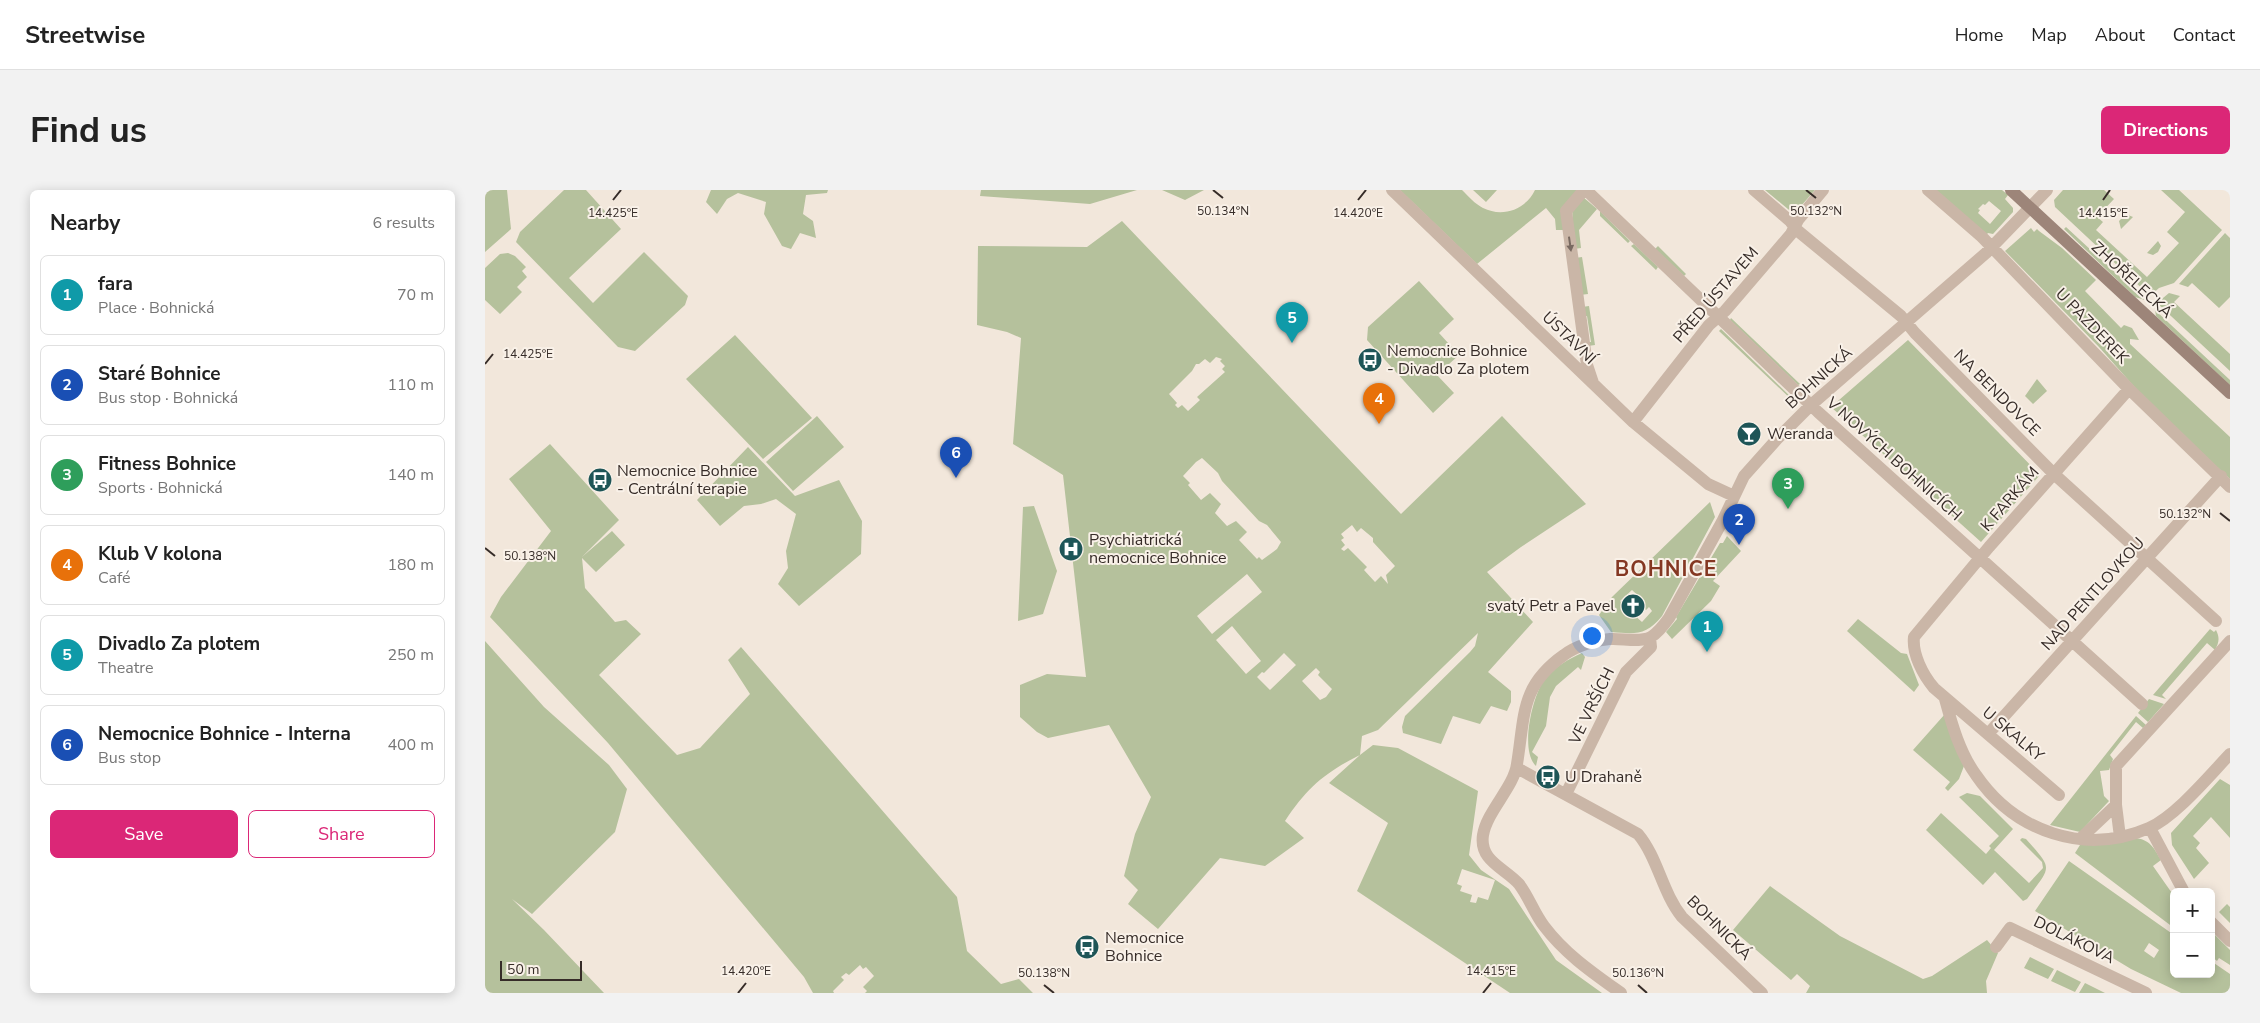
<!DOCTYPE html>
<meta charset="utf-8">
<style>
:root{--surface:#fff;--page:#f2f2f2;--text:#222;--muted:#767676;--line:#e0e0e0;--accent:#db2777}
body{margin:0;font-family:"Nunito Sans",sans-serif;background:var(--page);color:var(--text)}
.controls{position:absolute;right:15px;bottom:15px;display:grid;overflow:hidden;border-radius:8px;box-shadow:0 2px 12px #0003}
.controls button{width:45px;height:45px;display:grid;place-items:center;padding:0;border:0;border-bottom:1px solid var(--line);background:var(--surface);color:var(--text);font:25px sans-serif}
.scale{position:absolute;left:15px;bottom:12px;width:82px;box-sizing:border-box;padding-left:5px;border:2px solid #362c28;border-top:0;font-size:14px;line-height:18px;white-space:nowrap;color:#362c28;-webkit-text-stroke:4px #f9f1e8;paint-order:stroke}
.you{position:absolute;left:1106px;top:445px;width:18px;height:18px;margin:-12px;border:4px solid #fff;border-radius:50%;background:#1a73e8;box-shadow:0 0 0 8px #1a73e833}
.badge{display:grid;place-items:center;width:32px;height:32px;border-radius:50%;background:var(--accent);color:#fff;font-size:16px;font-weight:700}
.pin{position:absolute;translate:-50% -41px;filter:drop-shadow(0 1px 2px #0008)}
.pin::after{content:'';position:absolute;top:26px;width:18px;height:15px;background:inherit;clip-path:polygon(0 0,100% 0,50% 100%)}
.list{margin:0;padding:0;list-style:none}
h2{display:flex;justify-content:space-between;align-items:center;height:65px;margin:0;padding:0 20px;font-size:21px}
h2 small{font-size:16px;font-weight:400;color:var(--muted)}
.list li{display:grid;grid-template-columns:32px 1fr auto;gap:15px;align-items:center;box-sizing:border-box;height:80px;margin:0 10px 10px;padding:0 10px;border:1px solid var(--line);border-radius:8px}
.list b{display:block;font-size:19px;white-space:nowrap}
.list p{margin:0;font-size:16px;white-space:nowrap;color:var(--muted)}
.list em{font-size:16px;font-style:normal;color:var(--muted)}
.actions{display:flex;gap:10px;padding:15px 20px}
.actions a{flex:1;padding:11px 0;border:1px solid var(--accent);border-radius:8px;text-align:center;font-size:18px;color:var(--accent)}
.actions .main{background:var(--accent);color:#fff}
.map{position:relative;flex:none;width:1745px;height:803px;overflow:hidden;border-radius:8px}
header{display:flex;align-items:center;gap:30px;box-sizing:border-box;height:70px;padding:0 25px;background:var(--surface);border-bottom:1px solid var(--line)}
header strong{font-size:24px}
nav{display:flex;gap:28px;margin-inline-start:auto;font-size:18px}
.intro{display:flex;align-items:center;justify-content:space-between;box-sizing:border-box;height:120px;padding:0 30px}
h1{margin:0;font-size:35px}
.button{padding:12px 22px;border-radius:8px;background:var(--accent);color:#fff;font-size:18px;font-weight:700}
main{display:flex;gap:30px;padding:0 30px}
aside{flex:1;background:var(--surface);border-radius:8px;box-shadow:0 2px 12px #0003}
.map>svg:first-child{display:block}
.green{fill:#b5c19c;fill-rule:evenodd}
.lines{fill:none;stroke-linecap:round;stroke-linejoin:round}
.street{stroke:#cab6a7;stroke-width:12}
.secondary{stroke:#9d8579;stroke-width:12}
.oneway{fill:#796a61}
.ticks{fill:none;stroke:#362c28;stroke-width:2}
.labels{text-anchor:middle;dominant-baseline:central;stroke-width:4;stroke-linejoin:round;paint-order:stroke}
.street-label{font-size:16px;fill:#362c28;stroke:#f9f1e8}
.poi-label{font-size:16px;fill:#362c28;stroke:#f9f1e8;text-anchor:start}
.district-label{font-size:21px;font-weight:bold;letter-spacing:1px;fill:#843722;stroke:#f9f1e8}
.ticks-label{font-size:12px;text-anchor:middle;fill:#362c28;stroke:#f9f1e8;stroke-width:4;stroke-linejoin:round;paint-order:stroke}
</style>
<header>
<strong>Streetwise</strong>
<nav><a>Home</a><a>Map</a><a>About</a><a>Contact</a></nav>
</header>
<div class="intro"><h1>Find us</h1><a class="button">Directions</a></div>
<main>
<aside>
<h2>Nearby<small>6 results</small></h2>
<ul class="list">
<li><span class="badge" style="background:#0f9aa8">1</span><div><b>fara</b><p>Place · Bohnická</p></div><em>70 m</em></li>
<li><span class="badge" style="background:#1a4fb4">2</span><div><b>Staré Bohnice</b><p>Bus stop · Bohnická</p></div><em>110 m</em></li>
<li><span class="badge" style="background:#2e9e5b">3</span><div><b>Fitness Bohnice</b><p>Sports · Bohnická</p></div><em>140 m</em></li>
<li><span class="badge" style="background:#e8710a">4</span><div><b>Klub V kolona</b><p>Café</p></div><em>180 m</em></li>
<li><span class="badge" style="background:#0f9aa8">5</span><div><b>Divadlo Za plotem</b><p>Theatre</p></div><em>250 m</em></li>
<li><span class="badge" style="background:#1a4fb4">6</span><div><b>Nemocnice Bohnice - Interna</b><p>Bus stop</p></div><em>400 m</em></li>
</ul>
<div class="actions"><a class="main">Save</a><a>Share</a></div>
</aside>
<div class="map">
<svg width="1745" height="803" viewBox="0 0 1745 803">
<rect width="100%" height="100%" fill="#f2e7db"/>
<!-- green -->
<path class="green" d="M0,0h22l4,39 -26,23z
M79,0h22l35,39 -52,49 24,25 51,-51 44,44 -3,9 -50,46 -17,-4 -102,-105 4,-10z
M226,0h117l-1,3 -21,2 -3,19 10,7 3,17 -16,-5 -9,16 -9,-3 -18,-32 2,-12 -28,-9 -11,6 -10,15 -11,-12z
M496,0h156l-47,14 -110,-8z
M677,0h42l-19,10z
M915,0h62c6,6 13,14 21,18 20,10 43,1 52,-18h42l-14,40h-7l-1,-11 -9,-11 -69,56z
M988,0h24l-11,12z
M1280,0h50l-21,24z
M1447,0h70l6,5 -3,4 8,9v4l-20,22 -5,-1 -2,2zM1504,11l12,10 -11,13 -12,-11 2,-3 -2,-1 5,-5 2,1z
M1578,0h41l10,9 -17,18 6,5 -7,8 51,47 32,-34 -12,-11 18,-20 -24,-22h18l43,40 -48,53 -15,5 -9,8 -95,-89 -1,-7z
M1098,7l14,12 -18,21 2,18 -7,1 -2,-43z
M1115,21l30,30 -2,2 -28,-27z
M1643,25l5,2 -12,12 -2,-8 5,-5z
M637,31l279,293 101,-98 84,88 -65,43 -34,25 46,50 -45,50 23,19v11l-4,9 -16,-5 -11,18 -27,-8 -12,28 -38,-11 -1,-6 3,-11 65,-64 5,-6 3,-13 -100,97 -16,6 -2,19 13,-10 25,3 80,43 -9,64 12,15 28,19 47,71 46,33h-92l-153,-102 31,-68 -59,-40 31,-28c-36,18 -53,33 -75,66l19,17 -39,28 -45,-8 -62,71 -30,-25 10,-14 -14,-14 11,-42 16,-37 -42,-72 -61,13 -11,-6 -17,-15v-32l27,-11 39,3 -23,-202 -50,-31 8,-106 -14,-6 -30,-7 1,-79 109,1zM731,167l6,2 -2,2 5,5 -3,3 3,3 -28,25 3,3 -12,11 -6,-6 -4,3 -3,-3 2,-2 -8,-9 23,-23 4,-7h3l6,-5 5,4zM717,268l16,15 4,8 37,40 8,4 14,17 -4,7 -15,11 -3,-3 -2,2 -18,-19 8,-8 -11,-11 -9,5 -12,-13 6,-9 -11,-11 -9,7 -13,-15 2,-2 -7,-7 13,-14zM867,335l5,7 4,-4 12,10v4l22,24 -9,9 2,9 -7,-8 -6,6 -11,-12 3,-3 -19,-19 -4,3 -3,-2 4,-4 -4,-5 3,-2 -3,-4zM762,384l15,18 -50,42 -15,-18zM747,436l29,35 -15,13 -30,-34zM799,463l12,12 -26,25 -13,-13 5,-5 2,1zM831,478l4,4 -2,3 14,14 -6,8 -6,3 -18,-19zM977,679l33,11 -7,20 -10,-3 -2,6 -6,-1 2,-7 -12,-4 2,-5 -5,-2z
M1581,37l79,73 -10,-3 -71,-68z
M1546,38l3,4 3,-3 2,2 23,17 34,32 -11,11 36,37 3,-3 8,3 7,12 -9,-1v5l100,93v42l-84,-79 -47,-53 -94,-96z
M1740,43l5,5v59l-11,11 -27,-25 -4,4 -9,-3z
M1673,51l3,5 -3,6 -5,3 -6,-2z
M1149,54l24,23 -2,3 -25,-24z
M1173,56l28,28 -2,2 -29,-27z
M23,63l7,3 11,11 -4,4 5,6 -10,10 5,5 -22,22 -15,-14v-32l15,-14z
M1097,67l6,37 -8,1 -5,-37z
M934,91l35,38 -15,14 20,22 -22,20 17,18 -21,20 -66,-73 1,-13z
M1684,103l11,3 -6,6 56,52v17l-73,-68z
M1104,116l6,39 -7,1 -1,-4h4l-4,-26h-4l-1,-9z
M1670,120l75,70v5l-74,-69z
M1246,128l69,66 -2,1 -68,-65z
M1236,139l73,71 -1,1 -74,-70z
M250,145l77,83 -49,41 -77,-80z
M1423,150l132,135 -59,67 -150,-135z
M1552,189l10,12 -14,13 -8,-8z
M332,226l27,31 -51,44 -27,-29z
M65,254l69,76 -37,37 30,-26 13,14 -29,27 -14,-14 3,30 30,34 11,-2 15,14 -42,41 78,80 23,-7 50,-54 -22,-34 13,-13 216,250 10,54 34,33 18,-5 14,14h-168l2,-2 -4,-4 11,-11 -8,-9 -3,2 -3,-4 -11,10 -3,-2 -5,4 3,3 -11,11 1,2h-21l-9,-16 -196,-234 -118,-126 11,-20 50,-66 -42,-52z
M263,257l47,49 44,-16 23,41 -1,33 -62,52 -21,-22 10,-16 -2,-17 10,-37 -20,-15 -15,5 -17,2 -24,20 -23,-26z
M1225,312l5,15 -53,99c-16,20 -27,18 -51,16l-12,-17 13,-18zM1147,400l13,12 -4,4 5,4 3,-3 3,4 -10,11 -9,-8 -4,3 -7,-7 3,-4 -5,-5z
M549,316l23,65 -14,43 -25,7 5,-114z
M1242,346l14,15 -28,30 7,5 -9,15 -39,38 -6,-7 11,-13 -1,-2 44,-74h3z
M1373,429l43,34 6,1 12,31 -5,7 -67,-61z
M1725,439l4,3 2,-2c4,8 3,12 -1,20l-8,-7 -45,52 4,4 -13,-4z
M0,451l59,66 65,58 18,24 -12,43 -83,82 -20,-15 32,31 60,63h-119z
M1097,463l3,4 -4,13 -3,-3 -22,19 -6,11 -4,29 -14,26 6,5 -2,9c-17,-16 -3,-73 10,-89 10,-11 23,-18 36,-24z
M1664,509l15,5 -16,18 -10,-9z
M1460,524l19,52 -5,13 -11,12 -3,-3 5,-6 -37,-32z
M1651,526l10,9 -3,3 -7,-6 -26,33 3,4 -4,11 -9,1 4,25 5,5 -29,31 -30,-7z
M1735,589l10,6v53l-19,-21 -18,19 7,7 -4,5 13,15 -15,16 -22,-34 -1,-12z
M1482,603l13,3 33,33 -19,21 35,33 14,-15 -1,-6 -22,-22 2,-2 4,1c28,31 25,27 1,60l-4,2 -28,-29 -12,13 -57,-55 15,-17 45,41 5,-6 -2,-2 10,-10 -40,-39z
M1649,648c16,1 20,10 27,22l-8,6 21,30v32l-99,-75 5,-8z
M1584,671l105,74v39h37v-13l19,13v19h-49l-50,-24 -96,-58zM1664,753l10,7 -5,8 -10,-7z
M1285,696l70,50 83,43 9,-3 55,-36 11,13 -12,28 1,12h-181l4,-7 -13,-12 -6,6 -58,-50z
M1742,714l3,3v16l-11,-11z
M1726,741l19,19v15l-11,-7 -2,3 -6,-5z
M1545,767l24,12 -6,10 -24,-11z
M1572,780l24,12 -6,10 -24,-11z
M1600,793l20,10h-26z"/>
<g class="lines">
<!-- street -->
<path class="street" d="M907,0l241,232 75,62 26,12
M1099,0l-18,21 21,154 6,18
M1101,0l232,222 324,292
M1269,0l36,31 8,10 103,85 14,17 139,141 162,147
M1443,0l54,47 147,152 101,98
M1148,232l76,-97 16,-14 66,-77 7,-14 25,-30
M1460,509c7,26 15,54 31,76 39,57 109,81 173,53 27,-12 60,-52 81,-74
M1503,544l233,-258
M1032,578l121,66c20,24 24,58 44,83l80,76
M1081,604l60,-122 25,-25 -1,-9
M1574,605l-125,-107c-11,-13 -22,-34 -20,-51l75,-90 140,-158
M1631,615l4,32
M1665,638l34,64
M1595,649l36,-34v-39l114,-125
M1726,732l19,19
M1511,757l14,-19 136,65
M1136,803c-28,-20 -56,-39 -77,-67 -10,-13 -15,-29 -25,-42 -14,-16 -40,-23 -36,-49 4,-24 31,-48 34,-71 8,-49 3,-78 47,-109 12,-9 31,-15 46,-16 12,-1 30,4 41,-2 8,-5 13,-12 18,-19l53,-96 22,-46 33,-37 34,-34 175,-152 61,-63"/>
<!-- secondary -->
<path class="secondary" d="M1526,0l219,203"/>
</g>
<!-- one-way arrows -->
<defs><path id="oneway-solid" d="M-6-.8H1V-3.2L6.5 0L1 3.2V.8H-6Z" transform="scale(1.25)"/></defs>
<use class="oneway" href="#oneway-solid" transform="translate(1085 54) rotate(82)"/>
<!-- ticks -->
<path class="ticks" d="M728,0l10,8M1321,0l10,8M128,10l8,-10M873,10l8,-10M1618,10l7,-10M0,174l8,-10M1735,323l10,8M0,358l10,8M559,795l10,8M1153,795l9,8M253,803l8,-10M998,803l8,-10"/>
<!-- icons -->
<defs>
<symbol id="bus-disc" viewBox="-11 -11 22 22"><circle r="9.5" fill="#1e5557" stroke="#f9f1e8"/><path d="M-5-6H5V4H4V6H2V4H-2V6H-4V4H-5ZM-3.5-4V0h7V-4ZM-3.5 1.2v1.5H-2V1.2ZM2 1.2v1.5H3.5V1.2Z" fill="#fff"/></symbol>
<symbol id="bar-disc" viewBox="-11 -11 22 22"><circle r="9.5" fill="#1e5557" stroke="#f9f1e8"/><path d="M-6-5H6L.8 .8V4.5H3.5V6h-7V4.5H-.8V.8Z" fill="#fff"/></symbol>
<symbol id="hospital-disc" viewBox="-11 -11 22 22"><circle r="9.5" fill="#1e5557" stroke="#f9f1e8"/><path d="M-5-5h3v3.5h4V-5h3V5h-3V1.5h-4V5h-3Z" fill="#fff"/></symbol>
<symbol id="church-disc" viewBox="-11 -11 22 22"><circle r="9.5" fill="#1e5557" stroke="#f9f1e8"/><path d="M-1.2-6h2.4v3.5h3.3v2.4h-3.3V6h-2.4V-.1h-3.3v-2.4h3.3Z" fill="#fff"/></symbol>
</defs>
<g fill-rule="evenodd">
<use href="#bus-disc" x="871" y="156" width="28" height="28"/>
<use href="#bar-disc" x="1250" y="230" width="28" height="28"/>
<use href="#bus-disc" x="101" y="276" width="28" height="28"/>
<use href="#hospital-disc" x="572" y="345" width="28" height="28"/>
<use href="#church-disc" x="1134" y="402" width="28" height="28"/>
<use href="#bus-disc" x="1049" y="573" width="28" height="28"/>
<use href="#bus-disc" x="588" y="743" width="28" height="28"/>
</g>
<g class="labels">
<!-- street labels -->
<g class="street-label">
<text transform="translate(1647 90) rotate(43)">ZHOŘELECKÁ</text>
<text transform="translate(1231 105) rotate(-49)">PŘED ÚSTAVEM</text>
<text transform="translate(1607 136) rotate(46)">U PAZDEREK</text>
<text transform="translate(1084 148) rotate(44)">ÚSTAVNÍ</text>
<text transform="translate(1334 188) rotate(-42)">BOHNICKÁ</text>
<text transform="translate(1512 203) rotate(45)">NA BENDOVCE</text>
<text transform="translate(1409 269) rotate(42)">V NOVÝCH BOHNICÍCH</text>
<text transform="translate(1525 309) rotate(-49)">K FARKÁM</text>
<text transform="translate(1608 404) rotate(-48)">NAD PENTLOVKOU</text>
<text transform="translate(1107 516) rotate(-64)">VE VRŠÍCH</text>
<text transform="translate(1528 544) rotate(40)">U SKALKY</text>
<text transform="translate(1234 738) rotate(45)">BOHNICKÁ</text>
<text transform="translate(1589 750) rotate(26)">DOLÁKOVA</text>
</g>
<!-- poi labels -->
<g class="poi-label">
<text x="902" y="161">Nemocnice Bohnice<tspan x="902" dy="18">- Divadlo Za plotem</tspan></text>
<text x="1282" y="244">Weranda</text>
<text x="132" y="281">Nemocnice Bohnice<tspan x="132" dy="18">- Centrální terapie</tspan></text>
<text x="604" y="350">Psychiatrická<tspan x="604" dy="18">nemocnice Bohnice</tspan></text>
<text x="1130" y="416" text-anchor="end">svatý Petr a Pavel</text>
<text x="1080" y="587">U Drahaně</text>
<text x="620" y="748">Nemocnice<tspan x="620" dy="18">Bohnice</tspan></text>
</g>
<!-- district labels -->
<g class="district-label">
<text x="1181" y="379">BOHNICE</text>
</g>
</g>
<g class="ticks-label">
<text x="1331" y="25">50.132°N</text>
<text x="738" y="25">50.134°N</text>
<text x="128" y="27">14.425°E</text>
<text x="873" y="27">14.420°E</text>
<text x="1618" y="27">14.415°E</text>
<text x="43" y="168">14.425°E</text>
<text x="1700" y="328">50.132°N</text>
<text x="45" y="370">50.138°N</text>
<text x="261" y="785">14.420°E</text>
<text x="1006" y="785">14.415°E</text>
<text x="559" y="787">50.138°N</text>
<text x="1153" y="787">50.136°N</text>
</g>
</svg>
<div class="controls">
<button>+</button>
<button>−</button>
</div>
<div class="scale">50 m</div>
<div class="you"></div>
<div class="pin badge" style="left:1222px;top:462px;background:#0f9aa8">1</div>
<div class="pin badge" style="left:1254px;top:355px;background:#1a4fb4">2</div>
<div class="pin badge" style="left:1303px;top:319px;background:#2e9e5b">3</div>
<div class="pin badge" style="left:894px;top:234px;background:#e8710a">4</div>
<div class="pin badge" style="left:807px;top:153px;background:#0f9aa8">5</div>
<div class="pin badge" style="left:471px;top:288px;background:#1a4fb4">6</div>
</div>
</main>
